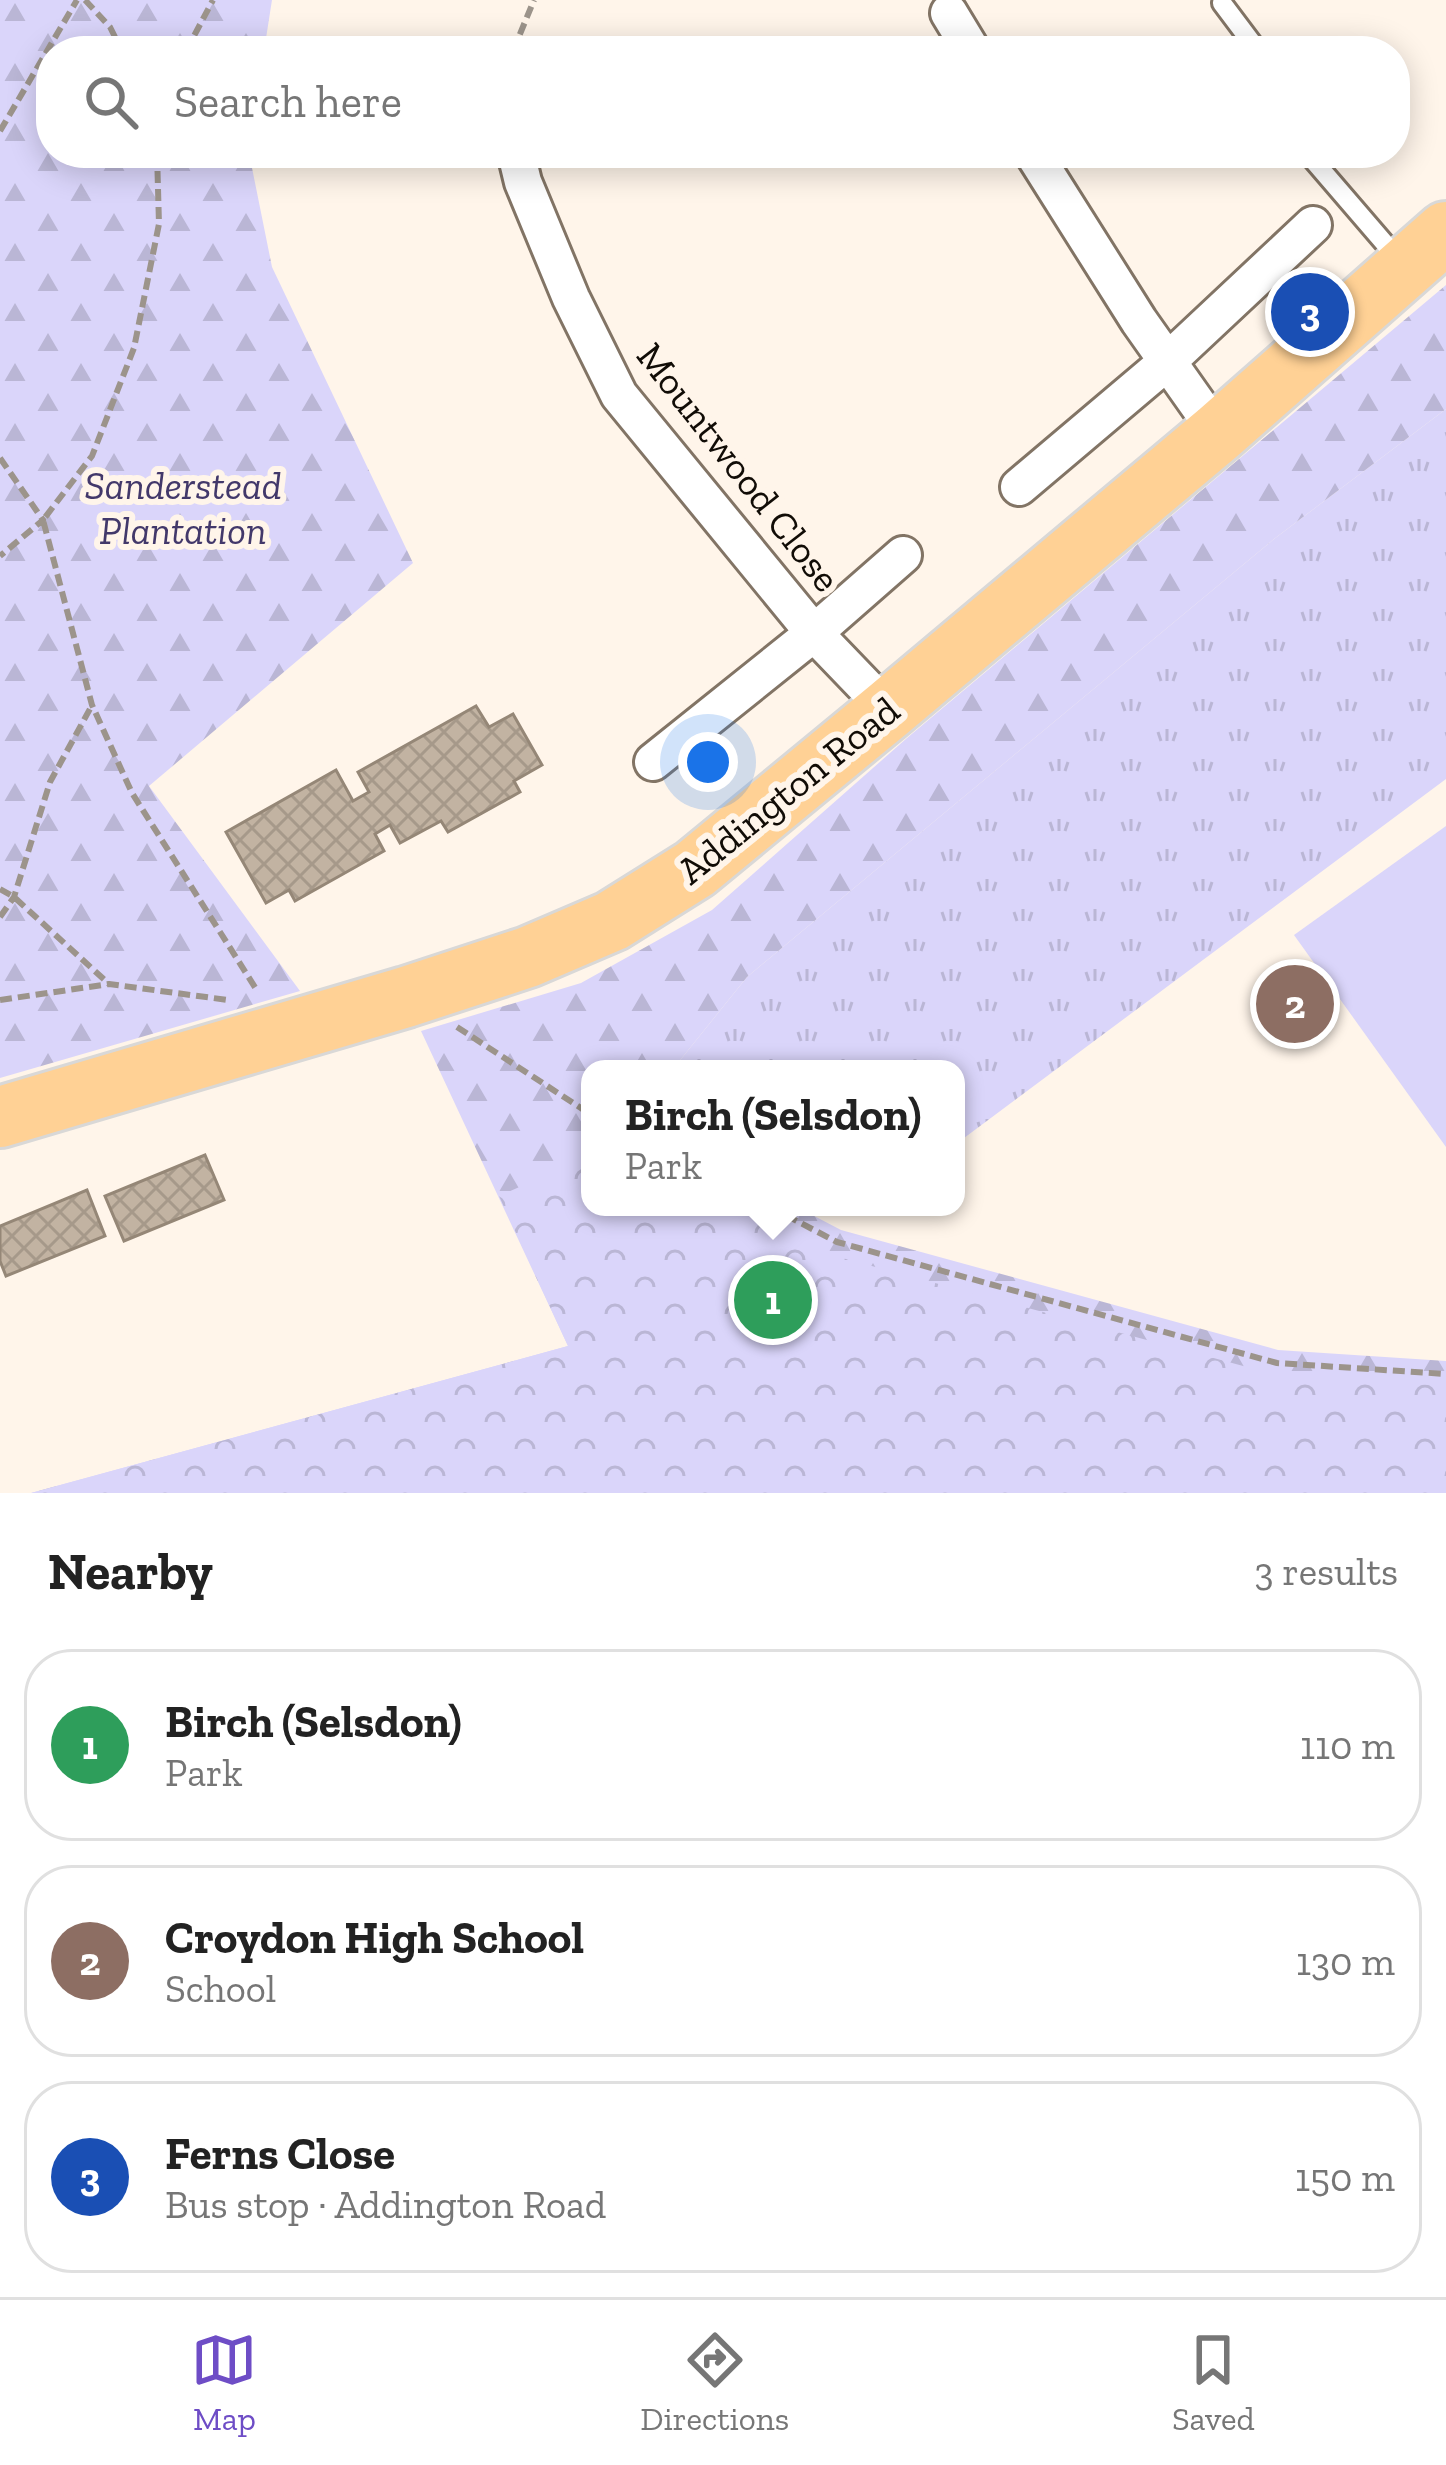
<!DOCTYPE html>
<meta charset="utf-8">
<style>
:root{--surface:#fff;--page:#f6f6f6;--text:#222;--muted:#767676;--line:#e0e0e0;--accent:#6e4dc6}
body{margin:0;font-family:"Zilla Slab",serif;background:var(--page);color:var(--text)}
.you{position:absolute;left:708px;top:762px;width:42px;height:42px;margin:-30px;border:9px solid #fff;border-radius:50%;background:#1a73e8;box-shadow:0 0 0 18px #1a73e833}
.badge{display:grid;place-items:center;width:78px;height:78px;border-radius:50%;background:var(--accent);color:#fff;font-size:39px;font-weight:700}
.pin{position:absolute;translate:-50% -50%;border:6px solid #fff;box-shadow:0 3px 12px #0006}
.popup{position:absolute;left:581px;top:1060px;width:384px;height:156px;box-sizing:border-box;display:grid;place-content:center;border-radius:24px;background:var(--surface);filter:drop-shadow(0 3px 9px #0005);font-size:39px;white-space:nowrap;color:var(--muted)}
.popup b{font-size:45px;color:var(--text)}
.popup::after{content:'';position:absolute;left:50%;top:100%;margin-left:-24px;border:24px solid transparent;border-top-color:var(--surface)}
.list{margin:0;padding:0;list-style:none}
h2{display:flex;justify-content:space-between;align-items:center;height:156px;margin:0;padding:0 48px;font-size:51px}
h2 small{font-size:39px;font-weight:400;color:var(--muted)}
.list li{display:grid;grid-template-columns:78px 1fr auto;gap:36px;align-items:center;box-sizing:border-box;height:192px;margin:0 24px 24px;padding:0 24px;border:3px solid var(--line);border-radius:48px}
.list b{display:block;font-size:45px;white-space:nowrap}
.list p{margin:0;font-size:39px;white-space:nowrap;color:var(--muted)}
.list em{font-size:39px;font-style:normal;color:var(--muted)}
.icon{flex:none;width:66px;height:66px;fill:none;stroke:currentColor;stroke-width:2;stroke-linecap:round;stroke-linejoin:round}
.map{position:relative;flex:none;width:1446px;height:1493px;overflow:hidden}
.search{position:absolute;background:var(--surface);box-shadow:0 6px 30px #0003;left:36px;right:36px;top:36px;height:132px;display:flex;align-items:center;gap:30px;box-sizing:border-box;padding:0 42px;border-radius:48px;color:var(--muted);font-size:45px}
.sheet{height:804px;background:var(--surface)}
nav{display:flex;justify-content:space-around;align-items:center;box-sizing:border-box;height:168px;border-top:3px solid var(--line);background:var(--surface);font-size:33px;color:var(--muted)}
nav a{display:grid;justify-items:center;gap:6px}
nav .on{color:var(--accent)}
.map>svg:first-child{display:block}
.grass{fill:url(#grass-tufts)}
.forest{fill:url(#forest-firs)}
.park{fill:url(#park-crowns)}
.garden{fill:#dad5fa}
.building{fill:url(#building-cross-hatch);stroke:#958777;stroke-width:3}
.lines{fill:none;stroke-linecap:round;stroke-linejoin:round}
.service-casing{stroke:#827465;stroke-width:24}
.minor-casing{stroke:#827465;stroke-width:42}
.primary-casing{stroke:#d9d8d7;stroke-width:66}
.path{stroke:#9c948b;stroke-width:6;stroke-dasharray:12 6;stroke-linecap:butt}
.service{stroke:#fff;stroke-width:18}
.minor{stroke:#fff;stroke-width:36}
.primary{stroke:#ffd195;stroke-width:60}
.labels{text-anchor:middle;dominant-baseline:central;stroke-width:12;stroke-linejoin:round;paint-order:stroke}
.street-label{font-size:39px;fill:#110c06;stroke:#fff5ea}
.park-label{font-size:39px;font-style:italic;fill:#42386a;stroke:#fff5ea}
</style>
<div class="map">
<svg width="1446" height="1493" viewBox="0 0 1446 1493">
<defs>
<pattern id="grass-tufts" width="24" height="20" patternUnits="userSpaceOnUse" patternTransform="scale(3)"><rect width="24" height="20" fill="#dad5fa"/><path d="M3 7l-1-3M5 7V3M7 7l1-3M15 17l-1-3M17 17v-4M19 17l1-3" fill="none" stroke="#bab6d5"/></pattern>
<pattern id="forest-firs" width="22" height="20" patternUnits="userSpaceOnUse" patternTransform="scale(3)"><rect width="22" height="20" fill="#dad5fa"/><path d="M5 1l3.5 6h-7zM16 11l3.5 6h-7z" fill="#bab6d5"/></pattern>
<pattern id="park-crowns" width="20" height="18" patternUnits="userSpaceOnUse" patternTransform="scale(3)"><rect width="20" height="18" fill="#dad5fa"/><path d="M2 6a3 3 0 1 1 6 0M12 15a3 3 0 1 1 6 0" fill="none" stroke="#bab6d5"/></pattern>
<pattern id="building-cross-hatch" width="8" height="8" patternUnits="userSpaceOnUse" patternTransform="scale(3)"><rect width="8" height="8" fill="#c2b3a2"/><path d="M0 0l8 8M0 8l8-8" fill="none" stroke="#a6998a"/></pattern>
</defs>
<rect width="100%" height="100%" fill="#fff5ea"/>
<!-- grass -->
<path class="grass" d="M1446,409v370l-490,365v-75h-283l74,-92 527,-438z"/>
<!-- forest -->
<path class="forest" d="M0,0h272l-8,51h-213v102h198l23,114 141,296 -264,223 151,205 -300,87z
M1446,285v124l-172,130 -527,438 -74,92h-83v138h207l44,23 437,120 168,11v100l-1415,32 537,-147 -147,-315 160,-48 131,-73 195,-172z"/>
<!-- park -->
<path class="park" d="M590,1156v51h146l95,48 442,119 173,12v107h-1415l537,-147 -69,-150z"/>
<!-- garden -->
<path class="garden" d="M1446,826v321l-152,-212z"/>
<!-- building -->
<path class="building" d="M476,706l13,21 24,-13 29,51 -28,16 6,11 -72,40 -7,-11 -41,22 -10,-18 -15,9 9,17 -89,50 -6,-11 -23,13 -40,-71 110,-62 17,31 16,-9 -11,-20z
M205,1155l19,45 -100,41 -19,-45z
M87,1190l18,46 -99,40 -6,-15v-35z"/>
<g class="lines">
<defs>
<path id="service" d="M1222,3l36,48
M1307,153l92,107"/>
<path id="minor" d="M949,13l23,38
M516,153l7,29 48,116 48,97 195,238 74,77
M1033,153l106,168 79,112
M1019,487l149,-126 145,-136
M653,762l161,-129 89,-78"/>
<path id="primary" d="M0,1117l406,-120 122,-40 84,-36 83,-52 193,-159 330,-277 228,-201"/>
</defs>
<!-- service casing -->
<use href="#service" class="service-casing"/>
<!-- minor casing -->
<use href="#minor" class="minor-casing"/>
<!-- primary casing -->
<use href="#primary" class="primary-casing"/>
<!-- path -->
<path class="path" d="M85,0l25,27 12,24
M186,51l27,-51
M513,51l21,-51
M0,131l77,-131
M157,153l2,71 -25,124 -42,108 -49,64 49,185 40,88 126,199
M0,458l43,62 -43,36
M0,889l14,8 95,87
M0,917l14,-20 36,-115 41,-75
M0,1000l109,-16 119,16
M457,1027l133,87
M770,1207l67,35 440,121 169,11"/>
<!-- service -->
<use href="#service" class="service"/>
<!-- minor -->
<use href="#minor" class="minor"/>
<!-- primary -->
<use href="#primary" class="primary"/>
</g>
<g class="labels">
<!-- street labels -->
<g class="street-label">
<text transform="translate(739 467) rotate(52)">Mountwood Close</text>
<text transform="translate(788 790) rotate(-39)">Addington Road</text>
</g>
<!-- park labels -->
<g class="park-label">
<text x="183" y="485">Sanderstead<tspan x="183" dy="45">Plantation</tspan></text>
</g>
</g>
</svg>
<div class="you"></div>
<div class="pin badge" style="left:773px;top:1300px;background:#2e9e5b">1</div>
<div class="popup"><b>Birch (Selsdon)</b>Park</div>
<div class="pin badge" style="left:1295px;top:1004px;background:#8d6e63">2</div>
<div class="pin badge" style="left:1310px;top:312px;background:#1a4fb4">3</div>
<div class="search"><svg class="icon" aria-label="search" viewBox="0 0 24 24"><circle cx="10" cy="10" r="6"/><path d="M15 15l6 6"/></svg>Search here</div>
</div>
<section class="sheet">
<h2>Nearby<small>3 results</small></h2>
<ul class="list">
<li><span class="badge" style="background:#2e9e5b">1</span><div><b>Birch (Selsdon)</b><p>Park</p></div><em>110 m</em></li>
<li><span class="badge" style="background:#8d6e63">2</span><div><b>Croydon High School</b><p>School</p></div><em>130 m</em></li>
<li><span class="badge" style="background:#1a4fb4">3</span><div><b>Ferns Close</b><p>Bus stop · Addington Road</p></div><em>150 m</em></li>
</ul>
</section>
<nav>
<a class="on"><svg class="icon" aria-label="map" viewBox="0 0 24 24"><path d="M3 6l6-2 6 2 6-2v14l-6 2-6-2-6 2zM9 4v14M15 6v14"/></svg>Map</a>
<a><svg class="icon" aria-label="directions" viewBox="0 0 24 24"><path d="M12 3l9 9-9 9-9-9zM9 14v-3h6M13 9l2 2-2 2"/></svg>Directions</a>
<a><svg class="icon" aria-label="saved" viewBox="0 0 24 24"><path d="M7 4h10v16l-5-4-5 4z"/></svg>Saved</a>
</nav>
